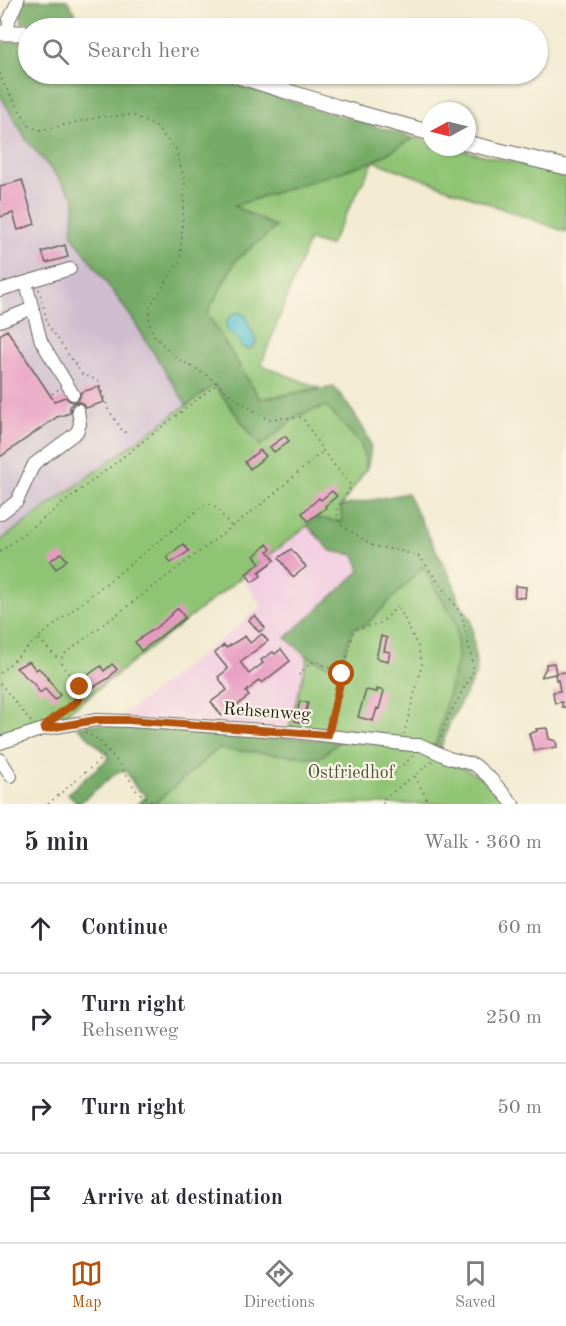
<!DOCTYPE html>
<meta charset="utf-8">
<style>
:root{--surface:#fff;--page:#f7f7f7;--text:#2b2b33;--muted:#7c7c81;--line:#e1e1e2;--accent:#b45309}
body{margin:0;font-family:"Old Standard TT",serif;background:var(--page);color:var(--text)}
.compass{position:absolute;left:422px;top:102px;width:54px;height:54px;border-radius:50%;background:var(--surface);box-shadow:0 2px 4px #0004;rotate:263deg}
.stop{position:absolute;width:18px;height:18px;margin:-14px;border:4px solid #b45309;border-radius:50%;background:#fff}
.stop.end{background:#b45309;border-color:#fff;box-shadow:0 2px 6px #0008}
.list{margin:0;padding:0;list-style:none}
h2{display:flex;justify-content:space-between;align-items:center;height:78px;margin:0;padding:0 24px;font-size:26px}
h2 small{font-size:20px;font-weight:400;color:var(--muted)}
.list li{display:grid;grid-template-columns:39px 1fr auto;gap:18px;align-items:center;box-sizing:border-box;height:90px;padding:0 24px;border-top:2px solid var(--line)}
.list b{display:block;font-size:22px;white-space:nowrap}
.list p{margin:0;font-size:20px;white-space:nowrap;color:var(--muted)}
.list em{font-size:20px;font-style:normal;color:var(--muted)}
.icon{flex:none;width:33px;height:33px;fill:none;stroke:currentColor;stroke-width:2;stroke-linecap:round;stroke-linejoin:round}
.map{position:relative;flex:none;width:566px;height:804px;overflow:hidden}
.search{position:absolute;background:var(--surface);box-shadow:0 2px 4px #0004;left:18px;right:18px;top:18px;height:66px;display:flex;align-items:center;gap:15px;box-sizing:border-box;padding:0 21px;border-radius:33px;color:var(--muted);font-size:22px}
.sheet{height:438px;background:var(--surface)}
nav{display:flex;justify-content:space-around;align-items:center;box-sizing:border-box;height:84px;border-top:2px solid var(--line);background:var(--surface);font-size:16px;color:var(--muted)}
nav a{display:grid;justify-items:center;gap:3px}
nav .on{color:var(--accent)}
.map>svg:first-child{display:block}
.built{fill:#f2cfe1}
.industrial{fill:#cfbdcf}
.green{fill:#90c475;stroke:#567048;stroke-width:1.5}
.forest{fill:#74aa66;stroke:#486341;stroke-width:1.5}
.water{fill:#56c3cd;stroke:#397074;stroke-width:1.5}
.building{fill:#e799c1}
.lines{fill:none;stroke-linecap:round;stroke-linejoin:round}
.minor-casing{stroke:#67645c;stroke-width:14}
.major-casing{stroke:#67645c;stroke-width:17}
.path{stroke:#67645c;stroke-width:1.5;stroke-dasharray:1.5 4.5;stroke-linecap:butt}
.minor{stroke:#fff;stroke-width:12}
.major{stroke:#fff;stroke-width:15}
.route{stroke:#b45309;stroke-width:8}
.labels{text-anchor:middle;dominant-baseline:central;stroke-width:4.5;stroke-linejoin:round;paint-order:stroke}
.street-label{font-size:18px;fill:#1c1c1c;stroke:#fcf5e5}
.park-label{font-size:18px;fill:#45573b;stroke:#fcf5e5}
</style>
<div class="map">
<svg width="566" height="804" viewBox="0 0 566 804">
<rect width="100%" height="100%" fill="#fcf5e5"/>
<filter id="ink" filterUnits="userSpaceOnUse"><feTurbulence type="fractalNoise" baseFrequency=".0167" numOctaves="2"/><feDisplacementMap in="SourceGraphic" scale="12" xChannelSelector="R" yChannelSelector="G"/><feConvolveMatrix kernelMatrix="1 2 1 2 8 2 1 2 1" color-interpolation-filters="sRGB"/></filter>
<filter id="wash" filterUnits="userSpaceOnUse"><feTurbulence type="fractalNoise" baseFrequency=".008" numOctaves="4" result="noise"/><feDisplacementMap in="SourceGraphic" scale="24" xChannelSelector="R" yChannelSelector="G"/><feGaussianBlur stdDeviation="1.35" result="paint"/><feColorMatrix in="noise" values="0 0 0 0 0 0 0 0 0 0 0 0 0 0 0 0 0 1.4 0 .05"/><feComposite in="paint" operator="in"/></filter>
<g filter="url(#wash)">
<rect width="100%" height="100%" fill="#f2ebd2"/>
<!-- built -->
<path class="built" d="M307,525l24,26 24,4 5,16 -73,67 21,19 -19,71 -171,-9 144,-112 -20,-30z"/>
<!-- industrial -->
<path class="industrial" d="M0,95l28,47 47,56 -3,37 60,83 55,88 -187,135z"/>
<!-- green -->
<path class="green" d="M414,138l17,4v5h20l77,19 38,7v59l-192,-71 -45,85 -20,-6 -48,125 58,23 -59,11 -53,-85 29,-54 39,-33 -42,-21 141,-45z
M214,385l46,61 39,-31 27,-9 35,38 6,24 -26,38 1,16 -26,-3 -266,207 -50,15v-200z
M423,566l33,57 2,34 -23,90 -146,-19 19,-71 31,12 14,-41 13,-3z
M340,741l70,7 28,7 66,34 13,15h-363l64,-56 101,10z"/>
<!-- forest -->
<path class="forest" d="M23,0h44l13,21 -58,2 -2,-13z
M28,41v33h173l213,64 -40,23 -140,45 42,21 -40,33 -29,54 53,85 74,-12c9,10 34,45 36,57 2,8 -1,16 -3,24l-6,-24 -35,-38 -27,9 -39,31 -46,-61 -27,21 -55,-88 -60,-83 3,-37 -47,-56 -28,-47v-52z
M407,493l47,92 4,15 13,19 6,53 -27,50 -10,28 -5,-3 23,-90 -2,-34 -33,-56 -57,58 -13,3 -14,42 -31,-13 -22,-19 74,-67 -5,-16 -24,-4 -24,-26 9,-7 26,4 -1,-16z
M93,724l247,17 -21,17 -101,-9 -64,55h-17l10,-8 -11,-8 -10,-17h-7l-41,33 -10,-11 42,-36 -32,-30z"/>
<!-- water -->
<path class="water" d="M238,312l8,4c2,10 7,16 10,26l-5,7 -8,-1 -6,-10 -10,-8 -1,-7 5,-8z"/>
<g id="blocks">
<!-- building -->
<path class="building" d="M22,180l13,44 -17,6 -5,-17 -13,4v-30z
M65,245l3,12 -22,6 -4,-11z
M7,330l47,71 11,-4 5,4h7l3,-4 1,-5 18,-5 5,15 -18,6 -5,-6 -8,1 -3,4v6l-13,4 -57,40v-122z
M285,436l4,5 -15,11 -4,-5z
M260,450l6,6 -16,13 -5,-7z
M332,491l5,5 -12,10 1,2 -18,13 -6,-8 17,-15 2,2z
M183,544l6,7 -18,12 -4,-6z
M267,544l4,5 -3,2 7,9 -16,12 2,4 -9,6 -6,-8 14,-11 -6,-7z
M291,549l15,18 -13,10 -14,-19z
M61,553l6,7 -11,9 -6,-8z
M515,586l11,1 -1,11 -10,-1z
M178,608l7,10 -44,33 -6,-9 26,-18z
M255,615l10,13 -6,4 -10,-12z
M262,634l6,7 -28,21 9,12 14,-11 -2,-3 12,-8 2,2 6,-5 9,12 -28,22 -3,-3 -13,12 3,4 -27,20 -11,-14 16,-12 -9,-13 10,-8 -13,-16 9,-8 2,3 19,-12 5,7z
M381,636l6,2 -3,13 6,1 -2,9 -12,-3z
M29,661l7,9 2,-2 6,5 16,22 -5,5 -10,-11 -5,4 -6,-9 -18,-16z
M554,663l2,10 10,-1v35h-4v-5l-7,1 -1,-3 -1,-8 7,-1 -2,-11h-2l-1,-6 -14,3 5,-9v-4z
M112,664l5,5 -8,9 -17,10 -7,-11 16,-11 3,5z
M377,689l7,2 -5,18 -2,-1 -4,13 -15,-4 8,-27 11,2z
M300,701l8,2 -5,20 -8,-2z
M547,728l2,11 7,2 1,6 -23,4 -5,-17 8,-3 -1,-2z"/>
</g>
</g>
<g filter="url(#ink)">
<use href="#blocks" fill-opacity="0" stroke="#67645c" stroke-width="1.5"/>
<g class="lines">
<defs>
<path id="minor" d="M8,33l1,-13 9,-20
M26,283l15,58 32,53
M0,290l70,-21
M0,321l33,-13
M0,514l17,-13 17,-37 43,-32 3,-8 -2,-14
M0,743l44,-14 52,-9 32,1 165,11 119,13h9l28,13 26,7 17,15 21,24
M0,759l11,17"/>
<path id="major" d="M0,33h28
M232,74l105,33 94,26
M467,143l99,24"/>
</defs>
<!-- minor casing -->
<use href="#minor" class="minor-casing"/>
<!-- major casing -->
<use href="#major" class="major-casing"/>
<!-- path -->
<path class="path" d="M0,73l3,10 27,44 11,3 59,-13 33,-2 23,12 20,23 9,32 -5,79 -30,45 -1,16 4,12 22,23 33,19 24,20 35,23 35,-2 21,34 26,32 2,4 -15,24 4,13 33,22 28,5 19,6 42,58 12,55 -25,46 -10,26
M39,289l9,36 34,49 17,7 9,28 16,24 2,-2
M52,394l7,-5
M0,552l216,-167
M39,639l21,22
M0,673l38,-35 166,-133 9,-1 18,22
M299,675l10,-11 7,-3 25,13
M0,683l32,40
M55,717l25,-19 2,-6 -20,-27v-9l205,-156 55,-48
M329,727l25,-97 27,-7 17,-18 20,42 4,17 -18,70
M85,732l12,7 13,13 15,20 11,18 19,14
M394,773l20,-18
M415,776l14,28
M48,804l61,-52
M383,804l-1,-4 51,-39"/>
<!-- minor -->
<use href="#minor" class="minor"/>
<!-- major -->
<use href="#major" class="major"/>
</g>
</g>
<g class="lines" filter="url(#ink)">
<!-- route -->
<path class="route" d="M80,687l2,5c-5,17 -30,21 -38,37l52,-9h32l200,15 14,-61"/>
</g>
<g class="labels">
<!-- street labels -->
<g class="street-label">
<text transform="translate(267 712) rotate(4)">Rehsenweg</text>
</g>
<!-- park labels -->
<g class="park-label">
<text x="351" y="773">Ostfriedhof</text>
</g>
</g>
</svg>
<svg class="compass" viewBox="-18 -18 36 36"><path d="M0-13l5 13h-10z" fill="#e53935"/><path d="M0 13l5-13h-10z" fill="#7c7c81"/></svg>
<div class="stop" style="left:342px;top:674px"></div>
<div class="stop end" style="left:80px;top:687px"></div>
<div class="search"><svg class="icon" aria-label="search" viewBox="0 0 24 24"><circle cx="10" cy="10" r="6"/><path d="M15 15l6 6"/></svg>Search here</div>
</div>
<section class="sheet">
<h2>5 min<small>Walk · 360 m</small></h2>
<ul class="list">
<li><svg class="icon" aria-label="ahead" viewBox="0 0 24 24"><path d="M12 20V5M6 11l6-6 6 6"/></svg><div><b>Continue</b></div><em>60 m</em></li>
<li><svg class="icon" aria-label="right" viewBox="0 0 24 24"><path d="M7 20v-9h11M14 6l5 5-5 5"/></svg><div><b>Turn right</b><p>Rehsenweg</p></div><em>250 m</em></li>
<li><svg class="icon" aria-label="right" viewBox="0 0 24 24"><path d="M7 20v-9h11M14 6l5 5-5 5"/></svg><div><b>Turn right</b></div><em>50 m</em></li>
<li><svg class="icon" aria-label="arrive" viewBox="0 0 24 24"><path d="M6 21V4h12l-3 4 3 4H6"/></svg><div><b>Arrive at destination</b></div></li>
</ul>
</section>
<nav>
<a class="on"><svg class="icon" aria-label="map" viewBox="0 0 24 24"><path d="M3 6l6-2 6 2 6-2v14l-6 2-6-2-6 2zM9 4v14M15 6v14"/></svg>Map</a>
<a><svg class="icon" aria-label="directions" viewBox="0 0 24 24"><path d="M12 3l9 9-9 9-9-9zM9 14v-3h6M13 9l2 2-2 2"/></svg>Directions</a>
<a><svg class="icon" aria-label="saved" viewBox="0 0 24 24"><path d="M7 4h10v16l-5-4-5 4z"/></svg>Saved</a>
</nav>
